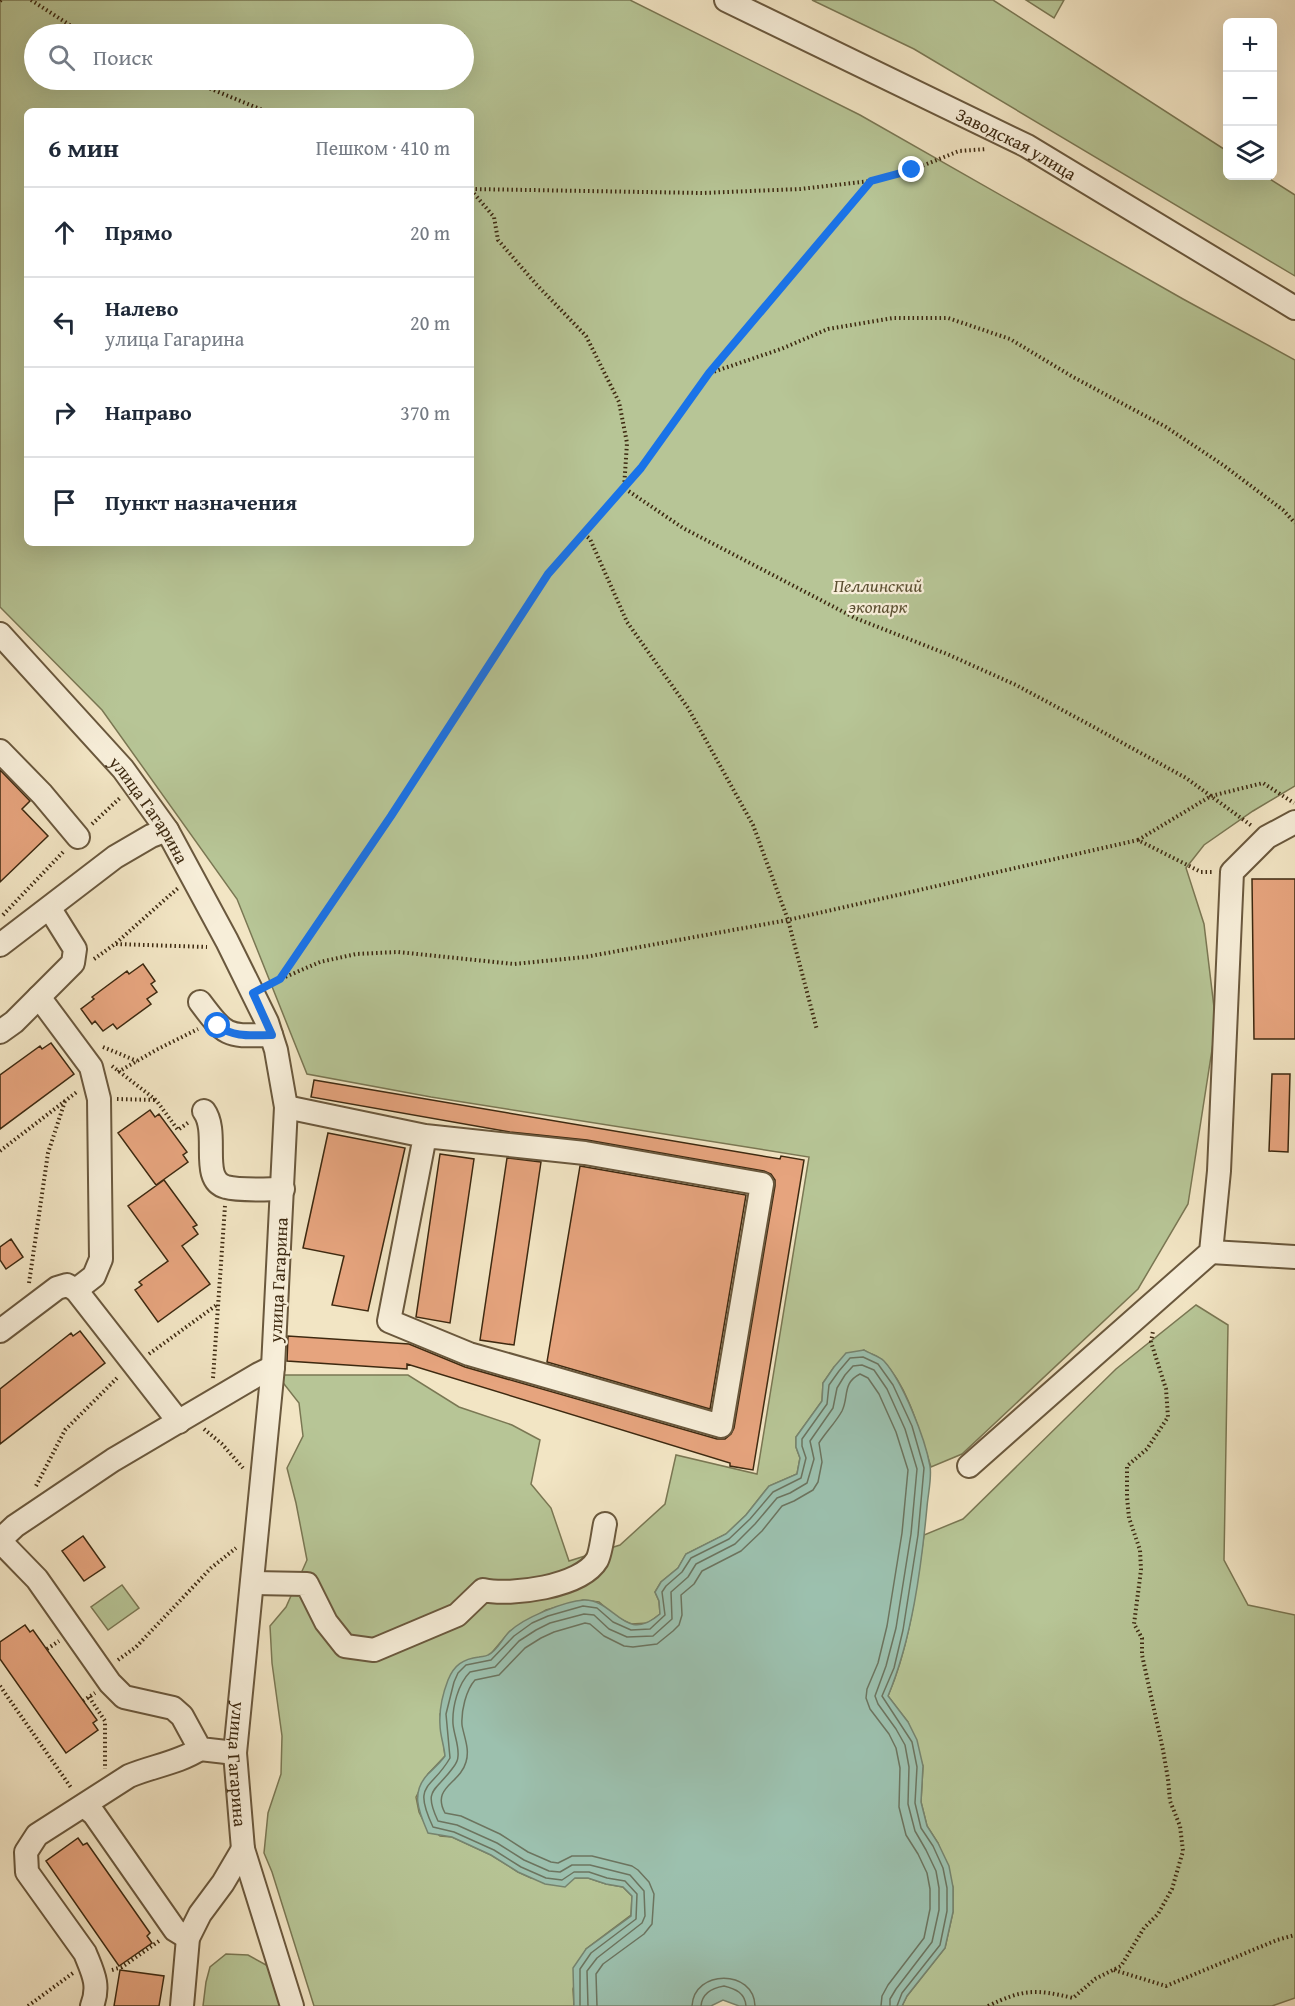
<!DOCTYPE html>
<html lang="ru">
<meta charset="utf-8">
<style>
:root{--surface:#fff;--page:#f6f6f7;--text:#1f2937;--muted:#747a83;--line:#e0e1e3}
body{margin:0;font-family:"Gentium Book Plus",serif;background:var(--page);color:var(--text)}
.controls{position:absolute;right:18px;top:18px;display:grid;overflow:hidden;border-radius:9px;box-shadow:0 6px 24px #0002}
.controls button{width:54px;height:54px;display:grid;place-items:center;padding:0;border:0;border-bottom:2px solid var(--line);background:var(--surface);color:var(--text);font:30px sans-serif}
.stop{position:absolute;width:18px;height:18px;margin:-14px;border:4px solid #1a73e8;border-radius:50%;background:#fff}
.stop.end{background:#1a73e8;border-color:#fff;box-shadow:0 2px 6px #0008}
.list{margin:0;padding:0;list-style:none}
h2{display:flex;justify-content:space-between;align-items:center;height:78px;margin:0;padding:0 24px;font-size:26px}
h2 small{font-size:20px;font-weight:400;color:var(--muted)}
.list li{display:grid;grid-template-columns:39px 1fr auto;gap:18px;align-items:center;box-sizing:border-box;height:90px;padding:0 24px;border-top:2px solid var(--line)}
.list b{display:block;font-size:22px;white-space:nowrap}
.list p{margin:0;font-size:20px;white-space:nowrap;color:var(--muted)}
.list em{font-size:20px;font-style:normal;color:var(--muted)}
.icon{flex:none;width:33px;height:33px;fill:none;stroke:currentColor;stroke-width:2;stroke-linecap:round;stroke-linejoin:round}
.map{position:relative;flex:none;width:1295px;height:2006px;overflow:hidden}
.search{position:absolute;background:var(--surface);box-shadow:0 6px 24px #0002;left:24px;top:24px;width:450px;height:66px;display:flex;align-items:center;gap:15px;box-sizing:border-box;padding:0 21px;border-radius:33px;color:var(--muted);font-size:22px}
.panel{position:absolute;background:var(--surface);box-shadow:0 6px 24px #0002;left:24px;top:108px;width:450px;height:438px;border-radius:9px}
.map>svg:first-child{display:block}
.green{fill:#b7c596;stroke:#7a7753;stroke-width:1.5;fill-rule:evenodd}
.water{fill:#9cc0ae;stroke:#76846f;stroke-width:1.5}
.lines{fill:none;stroke-linecap:round;stroke-linejoin:round}
.shore{stroke:#6c745f;stroke-width:1.5}
.building{fill:#e6a47e;stroke:#3d2910;stroke-width:1.5}
.minor-casing{stroke:#6a583d;stroke-width:26}
.path{stroke:#3d2910;stroke-width:4;stroke-dasharray:1.5 3;stroke-linecap:butt}
.minor{stroke:#f7eed9;stroke-width:22}
.route{stroke:#1a73e8;stroke-width:8}
.labels{text-anchor:middle;dominant-baseline:central;stroke-width:4.5;stroke-linejoin:round;paint-order:stroke}
.street-label{font-size:18px;fill:#3d2910;stroke:#f7eed9}
.park-label{font-size:18px;font-style:italic;fill:#5c5032;stroke:#f7eed9}
</style>
<div class="map">
<svg width="1295" height="2006" viewBox="0 0 1295 2006">
<rect width="100%" height="100%" fill="#f2e5c4"/>
<filter id="stains"><feTurbulence type="fractalNoise" baseFrequency=".00333" numOctaves="4"/><feColorMatrix values="0 0 0 0 .2 0 0 0 0 .09 0 0 0 0 .02 0 0 0 .5 -.17"/></filter>
<radialGradient id="worn" r=".72"><stop offset=".6" stop-color="#630" stop-opacity="0"/><stop offset="1" stop-color="#630" stop-opacity=".3"/></radialGradient>
<!-- green -->
<path class="green" d="M0,0h630l230,115 323,184 112,61v426l-42,25 -49,34 -18,23 18,56 12,100 -28,180 -50,85 -176,165 -31,13c-11,-33 -22,-79 -47,-105 -5,-6 -14,-8 -20,-12l-30,17 -11,16 -1,18 -26,36v10l4,11 -3,16 -28,12 -23,29 -20,19 -40,20 -8,14 -17,14 -6,10 4,9 1,13 -12,9 -17,1 -15,-7 -17,-15 -16,-2 -37,10 -36,21 -70,83 5,42 -17,18 -12,23 3,15 4,8 17,16 12,1 39,18 27,17 13,6h57l18,6 17,3 9,9 -1,19 -45,34 -13,40 1,17h-260l-42,-134 -8,-19 4,-40 13,-39 1,-38 -10,-73 -2,-37 16,-19 21,-47 -11,-57 -9,-35 16,-32 -4,-33 -22,-28h131l51,32 53,18 28,15 -9,44 20,24 18,53 51,-16 45,-41 11,-49 81,19 52,-317 -378,-60 -124,-23 -70,-175 -135,-189 -102,-103zM34,34h430v46h-430zM27,111h444v432h-444z
M812,0h181l234,151 1,25h37l30,19v81l-381,-227z
M1026,0h38l-10,18z
M1196,1305l32,20 -4,235 24,45 47,10v383l-23,8h-370l5,-10 38,-48 8,-36v-25l-15,-44 -11,-17 -6,-24 2,-36 -15,-44 -20,-26c22,-51 28,-106 36,-161l39,-16 153,-150z
M122,1585l17,23 -31,22 -17,-23z
M226,1954l22,1 20,11 14,40h-79l3,-24 4,-15z"/>
<!-- water -->
<path class="water" d="M864,1350c6,4 15,6 20,11 19,21 41,77 46,105 2,12 -2,28 -3,41 -6,63 -15,131 -39,189l20,26 9,18 6,26 -2,36 6,24 11,17 11,23 4,21v25l-8,36 -38,48 -5,10h-163l-16,-6 -12,6h-137l-1,-38 13,-19 45,-33 1,-20 -9,-9 -17,-3 -18,-6h-13l-10,9 -20,-3 -27,-12 -27,-17 -39,-18 -24,-4c-9,-21 -18,-40 0,-59 6,-6 12,-11 17,-18 -1,-11 -5,-21 -5,-31 -1,-15 3,-32 8,-45 6,-15 15,-21 31,-23 3,-1 6,0 9,-2 9,-4 14,-16 21,-23 14,-14 56,-31 75,-32 31,-1 40,45 76,14l-1,-13 -4,-9 6,-10 17,-14 8,-14 40,-20 20,-19 23,-29 28,-12 3,-16 -4,-11v-10l26,-36 1,-18 11,-16 12,-14z"/>
<g class="lines">
<!-- shore -->
<path class="shore" d="M580,2006v-37l11,-16 45,-34 1,-25 -12,-13 -18,-3 -18,-6h-15l-12,8 -16,-2 -25,-11 -27,-17 -40,-18 -21,-5c-21,-45 -2,-36 17,-69l-4,-44 8,-32 4,-9 8,-8 25,-5 23,-24 18,-13 16,-7 35,-10 14,2 16,14 18,8 19,-1 15,-14 -3,-23 4,-6 16,-14 9,-14 38,-19 21,-20 23,-27 28,-14 5,-20 -4,-12v-7l25,-35 2,-19 10,-14 11,-13 13,-1 15,7 15,21 19,41 12,42 -6,67 -15,95 -9,38 -12,28 30,46 5,25 -2,36 6,25 12,18 10,22 4,20v23l-7,34 -38,48 -5,13
M588,2006l-1,-35 10,-13 45,-35 3,-7 -1,-25 -14,-16 -40,-10h-18l-12,7 -11,-1 -25,-11 -27,-17 -40,-18 -19,-4c-15,-32 -3,-29 14,-52 3,-4 6,-7 6,-13 1,-11 -4,-21 -5,-32 -1,-17 5,-40 17,-52l25,-5 24,-26 17,-11 14,-7 34,-9 10,1 15,14 18,8 26,-1 19,-17 -1,-27 17,-15 8,-13 39,-20 20,-20 22,-26 13,-5 17,-10 7,-24 -4,-18 23,-33 4,-20 8,-13 8,-9 9,-1 12,5 13,19 18,40 12,40 -6,65 -15,94 -10,38 -11,30 3,8 18,25 9,16 4,22 -1,37 7,27 11,19 10,21 3,17v22l-7,32 -36,47 -6,10v7
M597,2006l-1,-32 7,-10 41,-30 8,-10 2,-30 -5,-12 -11,-12 -6,-4 -40,-10h-20l-14,7 -7,-1 -23,-10 -28,-18 -39,-18 -16,-3c-14,-26 15,-29 21,-51 4,-13 -2,-25 -4,-37 -1,-14 4,-35 13,-45l24,-5 26,-27 16,-10 13,-6 31,-9 5,1 14,12 20,10 9,1 24,-3 16,-13 6,-6 3,-10 -1,-20 13,-11 8,-13 39,-20 21,-20 20,-25 12,-5 19,-11 5,-8 4,-20 -3,-19c7,-11 17,-21 23,-32 7,-14 0,-28 18,-37l8,4 11,16 17,38 12,38 -6,63 -15,93 -9,37 -11,26 -1,9 4,11 19,25 7,14 4,20 -1,39 7,28 12,19 9,19 3,16v20l-6,29 -36,47 -6,11 -1,10
M692,2006c2,-37 62,-37 63,0
M701,2006c1,-13 11,-18 23,-20 12,3 21,7 22,20"/>
</g>
<!-- building -->
<path class="building" d="M0,770l30,31 -8,8 26,27 -48,46z
M1252,879h43v160h-41z
M143,964l12,17 -4,3 6,8 -10,7 4,5 -34,25 -4,-5 -10,7 -8,-10 -3,3 -11,-15 13,-10 -2,-2 35,-26 2,3z
M51,1043l23,31 -74,55v-54l40,-29 2,3z
M1272,1074h18l-2,78 -19,-1z
M314,1080l466,79 1,-3 23,4 -51,310 -23,-4v-3l-323,-99v5l-120,-8 1,-25 121,8 56,23 252,72h8l6,-5 3,-6 41,-242v-6l-4,-6 -7,-3 -177,-31 -77,-8 -199,-35z
M150,1110l5,7 4,-3 28,38 -4,3 5,7 -32,23 -38,-52z
M328,1133l77,15 -37,163 -36,-6 12,-49 -41,-8z
M440,1154l34,5 -24,164 -34,-6z
M507,1158l34,4 -27,183 -34,-5z
M580,1166l166,29 -36,214 -163,-47z
M164,1180l33,45 -4,2 5,7 -16,12 28,38 -52,38 -23,-32 7,-5 -3,-3 29,-21 -40,-55z
M11,1239l12,18 -17,12 -6,-9v-13z
M80,1331l25,32 -105,81v-55l71,-56 2,3z
M83,1536l22,31 -21,14 -22,-30z
M25,1625l5,7 3,-2 64,90 -4,3 5,7 -32,23 -66,-94v-17z
M78,1838l5,7 4,-2 63,90 -3,3 5,7 -33,23 -73,-105z
M120,1970l44,6 -5,30h-45z"/>
<g class="lines">
<defs>
<g id="minor">
<path id="s1" d="M726,0l301,146 268,162"/>
<path id="s2" d="M0,634l123,135 44,61 60,111 40,81 9,28 10,57 -13,260 -38,386 8,96 49,157"/>
<path d="M0,751l42,43 36,43"/>
<path d="M0,945l115,-88 36,-21 16,-6"/>
<path d="M200,1002c27,36 27,34 71,33"/>
<path d="M0,1032l14,-10 59,-59 2,-14 -25,-40"/>
<path d="M286,1107l139,29 160,17 177,31 -41,242 -252,-72 -80,-33 36,-185"/>
<path d="M204,1111c16,22 -5,69 22,76 14,4 42,2 57,2"/>
<path d="M1211,1252l84,5"/>
<path d="M76,1290l103,132"/>
<path d="M0,1331l57,-43 10,-3 9,5 18,-14 7,-17 -2,-160 -8,-32 -52,-70"/>
<path d="M969,1466l242,-214 8,-81 13,-299 35,-35 28,-15"/>
<path d="M0,1540l15,-14 98,-66 146,-86 14,-7"/>
<path d="M0,1541l37,38 73,104 14,14 49,11 9,8 18,33 35,4"/>
<path d="M252,1583l55,1 19,38 19,24 29,4 83,-35 26,-25c28,6 98,-3 114,-30 4,-7 6,-27 8,-36"/>
<path d="M84,1806l10,8 81,116 13,8"/>
<path d="M92,2006c8,-21 1,-33 -7,-53l-58,-81 -1,-20 11,-17 92,-59c24,-10 49,-13 71,-27"/>
<path d="M182,2006l6,-68 12,-24 23,-31 20,-34"/>
</g>
</defs>
<!-- minor casing -->
<use href="#minor" class="minor-casing"/>
<!-- path -->
<path class="path" d="M31,0l48,31 9,3
M0,1l1,-1
M189,80l76,31
M471,189l231,4 98,-4 71,-8 41,-11 47,-19 28,-2
M471,190l23,27 4,23 38,44 50,52 33,66 8,41 -3,45 59,40 172,90 92,36 69,31 74,40 96,53 66,48
M710,373l71,-24 47,-20 65,-11h55l62,21 63,38 93,50 57,38 60,45 12,13
M584,534l6,5 37,83 61,86 65,117 35,95 29,110
M92,824l29,-27
M1138,840l73,-44 52,-13 31,20
M3,915l61,-64
M116,944l91,3
M94,959l21,-15 63,-56
M281,977l110,-161 157,-242 93,-106 68,-95 162,-192
M269,984l51,-22 36,-8 42,-2 116,12 71,-7 203,-37 350,-80 63,32h12
M103,1047l34,14
M112,1066l44,34 22,30 11,-8
M118,1072l38,-22 42,-21
M117,1099l38,1
M0,1151l78,-60
M29,1283l19,-130 17,-52
M149,1354l69,-50
M213,1378l12,-172
M204,1429l18,15 21,24
M36,1486l29,-56 54,-54
M47,1649l12,-8
M118,1660l18,-13 75,-79 25,-20
M0,1686l72,103
M89,1697l16,24v48
M83,1701l12,-8
M112,1970l10,-3 37,-26
M1114,1970l52,16 111,-46 18,-5
M28,2006l45,-33
M988,2006c35,-17 48,-17 85,-8l22,-19 26,-13 23,-38 14,-14 14,-25 11,-38 -3,-25 -10,-25 -2,-22 -5,-29 -21,-95v-17l-8,-14 7,-54 -1,-20 -11,-32 -2,-21v-31l20,-17 21,-32 -2,-28 -15,-47 2,-11"/>
<!-- minor -->
<use href="#minor" class="minor"/>
</g>
<g class="lines">
<!-- route -->
<path class="route" d="M218,1026c17,12 34,9 54,9l-19,-42 27,-14 111,-163 157,-242 93,-106 68,-95 162,-192 41,-11"/>
</g>
<g class="labels">
<!-- street labels -->
<g class="street-label">
<text stroke="none"><textPath href="#s1" startOffset="324">Заводская улица</textPath></text>
<text stroke="none"><textPath href="#s2" startOffset="231">улица Гагарина</textPath></text>
<text transform="translate(278 1280) rotate(-87)">улица Гагарина</text>
<text stroke="none"><textPath href="#s2" startOffset="1221">улица Гагарина</textPath></text>
</g>
<!-- park labels -->
<g class="park-label">
<text x="878" y="585">Пеллинский<tspan x="878" dy="21">экопарк</tspan></text>
</g>
</g>
<rect width="100%" height="100%" filter="url(#stains)"/>
<rect width="100%" height="100%" fill="url(#worn)"/>
</svg>
<div class="controls">
<button>+</button>
<button>−</button>
<button><svg class="icon" aria-label="layers" viewBox="0 0 24 24"><path d="M12 4l9 5-9 5-9-5zM3 14l9 5 9-5"/></svg></button>
</div>
<div class="stop" style="left:218px;top:1026px"></div>
<div class="stop end" style="left:912px;top:170px"></div>
<div class="search"><svg class="icon" aria-label="search" viewBox="0 0 24 24"><circle cx="10" cy="10" r="6"/><path d="M15 15l6 6"/></svg>Поиск</div>
<section class="panel">
<h2>6 мин<small>Пешком · 410 m</small></h2>
<ul class="list">
<li><svg class="icon" aria-label="ahead" viewBox="0 0 24 24"><path d="M12 20V5M6 11l6-6 6 6"/></svg><div><b>Прямо</b></div><em>20 m</em></li>
<li><svg class="icon" aria-label="left" viewBox="0 0 24 24"><path d="M17 20v-9H6M10 6l-5 5 5 5"/></svg><div><b>Налево</b><p>улица Гагарина</p></div><em>20 m</em></li>
<li><svg class="icon" aria-label="right" viewBox="0 0 24 24"><path d="M7 20v-9h11M14 6l5 5-5 5"/></svg><div><b>Направо</b></div><em>370 m</em></li>
<li><svg class="icon" aria-label="arrive" viewBox="0 0 24 24"><path d="M6 21V4h12l-3 4 3 4H6"/></svg><div><b>Пункт назначения</b></div></li>
</ul>
</section>
</div>
